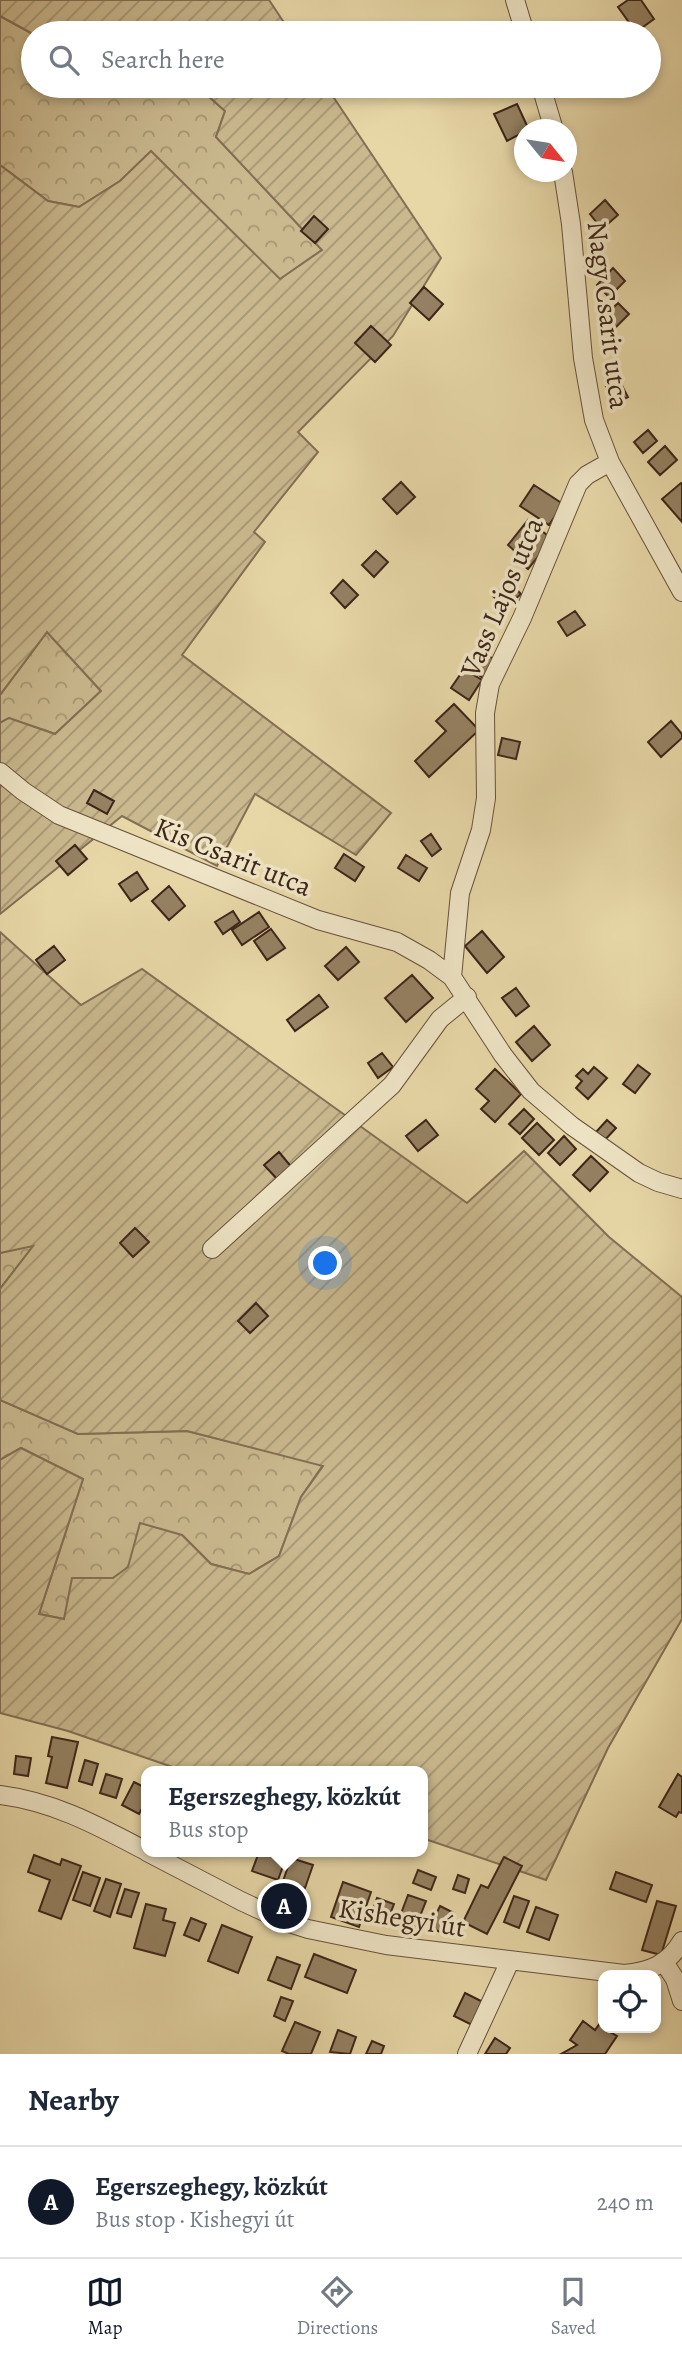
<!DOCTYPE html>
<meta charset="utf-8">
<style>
:root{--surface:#fff;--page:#f6f6f7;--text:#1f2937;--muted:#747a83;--line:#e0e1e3;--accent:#111827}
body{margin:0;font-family:Alegreya,serif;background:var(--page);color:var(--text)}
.controls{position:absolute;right:21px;bottom:21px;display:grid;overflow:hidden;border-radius:14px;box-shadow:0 4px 10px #0003}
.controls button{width:63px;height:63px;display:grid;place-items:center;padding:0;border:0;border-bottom:2px solid var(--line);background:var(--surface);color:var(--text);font:35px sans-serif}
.compass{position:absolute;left:514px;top:119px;width:63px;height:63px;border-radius:50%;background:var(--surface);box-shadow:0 4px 10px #0003;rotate:120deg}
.you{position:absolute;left:326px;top:1264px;width:24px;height:24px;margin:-18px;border:5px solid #fff;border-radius:50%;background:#1a73e8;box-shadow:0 0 0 10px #1a73e833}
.badge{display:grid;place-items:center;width:46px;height:46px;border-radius:50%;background:var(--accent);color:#fff;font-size:23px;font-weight:700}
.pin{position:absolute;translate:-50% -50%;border:4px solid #fff;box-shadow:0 2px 7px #0006}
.popup{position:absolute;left:141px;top:1766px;width:287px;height:91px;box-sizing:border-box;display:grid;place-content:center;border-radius:14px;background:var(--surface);filter:drop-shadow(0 2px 5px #0005);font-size:23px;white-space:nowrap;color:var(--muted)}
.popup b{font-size:26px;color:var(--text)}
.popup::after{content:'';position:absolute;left:50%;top:100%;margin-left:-14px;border:14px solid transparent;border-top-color:var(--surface)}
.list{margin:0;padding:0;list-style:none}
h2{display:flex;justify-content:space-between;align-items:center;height:91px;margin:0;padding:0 28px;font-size:30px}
h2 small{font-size:23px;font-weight:400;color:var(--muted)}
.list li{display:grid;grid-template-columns:46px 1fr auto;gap:21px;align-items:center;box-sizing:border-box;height:112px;padding:0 28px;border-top:2px solid var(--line)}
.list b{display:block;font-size:26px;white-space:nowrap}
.list p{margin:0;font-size:23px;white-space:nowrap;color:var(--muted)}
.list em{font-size:23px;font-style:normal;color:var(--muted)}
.icon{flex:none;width:38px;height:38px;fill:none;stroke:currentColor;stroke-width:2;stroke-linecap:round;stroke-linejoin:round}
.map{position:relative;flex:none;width:682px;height:2054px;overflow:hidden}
.search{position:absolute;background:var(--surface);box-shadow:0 4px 10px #0003;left:21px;right:21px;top:21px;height:77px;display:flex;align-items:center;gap:18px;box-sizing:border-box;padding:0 24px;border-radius:38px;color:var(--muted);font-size:26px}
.sheet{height:203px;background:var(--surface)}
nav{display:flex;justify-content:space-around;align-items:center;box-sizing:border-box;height:98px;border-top:2px solid var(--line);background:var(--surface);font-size:19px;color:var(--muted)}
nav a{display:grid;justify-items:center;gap:4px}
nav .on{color:var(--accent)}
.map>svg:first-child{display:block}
.forest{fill:url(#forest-crowns);stroke:#846f54;stroke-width:2}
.garden{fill:url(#garden-furrows);stroke:#846f54;stroke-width:2}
.building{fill:#958263;stroke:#3d2519;stroke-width:2}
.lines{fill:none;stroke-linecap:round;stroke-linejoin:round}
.minor-casing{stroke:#68523c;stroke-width:20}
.minor{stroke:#efe5c6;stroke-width:18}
.labels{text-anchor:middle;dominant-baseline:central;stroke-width:7;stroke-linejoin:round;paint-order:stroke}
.street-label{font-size:28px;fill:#3d2519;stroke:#efe5c6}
</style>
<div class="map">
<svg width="682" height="2054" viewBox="0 0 682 2054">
<defs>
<pattern id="forest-crowns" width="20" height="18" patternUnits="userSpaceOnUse" patternTransform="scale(1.75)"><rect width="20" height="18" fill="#cab98f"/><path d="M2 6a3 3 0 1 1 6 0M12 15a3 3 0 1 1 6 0" fill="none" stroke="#a59674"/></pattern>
<pattern id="garden-furrows" width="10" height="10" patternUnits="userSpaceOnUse" patternTransform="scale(1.75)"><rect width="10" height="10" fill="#cab98f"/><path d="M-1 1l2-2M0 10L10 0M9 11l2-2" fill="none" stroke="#a59674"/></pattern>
</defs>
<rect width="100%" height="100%" fill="#e7d7a7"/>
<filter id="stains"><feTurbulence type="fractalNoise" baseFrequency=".00286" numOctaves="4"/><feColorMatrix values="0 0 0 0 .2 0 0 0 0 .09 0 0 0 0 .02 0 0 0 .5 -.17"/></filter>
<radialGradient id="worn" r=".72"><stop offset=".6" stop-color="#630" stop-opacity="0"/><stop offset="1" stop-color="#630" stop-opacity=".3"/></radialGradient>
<!-- forest -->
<path class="forest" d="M0,16l33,18v52h164l28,25 -9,26 106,113 -43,30 -128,-128 -31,29 -41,26 -31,-6 -48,-36z
M47,632l54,59 -46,43 -46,-16 -9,5v-28z
M34,1245l-34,44v-36z
M0,1400l78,34 109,-3 136,34 -22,32 -22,59 -30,18 -38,-10 -29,-29 -69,43 -49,41 -25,-5 44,-135 -62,-31 -21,12z"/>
<!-- garden -->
<path class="garden" d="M0,0h269l22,33h-153l-12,-10 -23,10 -70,1 -33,-18z
M197,86h129l115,172 -48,78 -95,96 20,20 -64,80 11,10 -83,113 209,158 -35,42 -101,-61 -38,72 -95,-50 -122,98v-191l9,-5 46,16 46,-43 -54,-59 -47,63v-530l48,36 31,6 41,-26 31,-30 129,128 42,-29 -106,-113 9,-26z
M0,932l81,73 61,-36 325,234 57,-52 85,86 73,60v322l-74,129 -62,132 -124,-42v-67h-238l-116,-40 -68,-18v-253l21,-12 62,31 -44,135 25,5 8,-41h41l15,-11 12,-44 42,12 29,29 38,10 30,-18 22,-59 22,-31 -136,-35 -109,3 -78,-34v-111l33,-43 -33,7z"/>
<!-- building -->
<path class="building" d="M628,0h13l13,19 -18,13 -18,-25z
M517,104l12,26h-5v2l-17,9 -13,-27z
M605,200l13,15 -16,14 -12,-15z
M314,216l14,13 -13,14 -14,-12z
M613,268l12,13 -16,16 -12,-12z
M424,287l19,17 -14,16 -19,-17z
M618,303l11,11 -15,15 -11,-11z
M371,326l20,19 -16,17 -20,-19z
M619,380l9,17 -13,7 -9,-17z
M648,430l9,11 -14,12 -9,-11z
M665,446l12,14 -17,15 -12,-13z
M401,482l14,15 -18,17 -14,-15z
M681,483l1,1v38l-20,-23z
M534,485l29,19 -14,21 -29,-19z
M528,520l24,19 -24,30 -14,-11 4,-4 -10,-9z
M376,551l12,11 -14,15 -12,-12z
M343,580l15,15 -13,13 -14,-15z
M509,582l12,12 -16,14 -12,-12z
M575,611l10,14 -18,11 -9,-14z
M481,651l14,9 -12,18 -14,-10z
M464,669l18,11 -13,20 -18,-12z
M454,704l25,26 -50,47 -14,-16 31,-30 -10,-10z
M671,721l11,13v4l-21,19 -13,-15z
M502,738l18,4 -4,17 -18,-4z
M94,790l20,11 -7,13 -20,-11z
M431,834l10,15 -9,7 -11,-15z
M75,845l12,14 -19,16 -12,-14z
M344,854l20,13 -9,14 -20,-13z
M406,855l21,13 -8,13 -21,-13z
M137,872l11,17 -17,12 -12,-17z
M169,886l16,20 -16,14 -17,-19z
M233,911l7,11 -17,12 -8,-12z
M259,912l10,15 -27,18 -10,-15z
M271,929l14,19 -18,12 -13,-19z
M482,931l22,26 -17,16 -22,-27z
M54,946l11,14 -18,14 -11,-14z
M346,947l13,15 -21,18 -13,-14z
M412,975l21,23 -27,24 -21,-24z
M516,988l13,18 -13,10 -14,-18z
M319,995l9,12 -33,24 -8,-11z
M534,1026l16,19 -18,16 -16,-19z
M382,1053l11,14 -15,11 -10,-15z
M638,1065l12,9 -15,19 -12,-9z
M594,1067l13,11 -19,21 -12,-11 6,-7 -6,-5 7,-7 5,5z
M495,1069l26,25 -26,28 -14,-13 8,-8 -13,-12z
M524,1109l10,10 -14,15 -11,-10z
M426,1120l12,15 -20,16 -12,-15z
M607,1120l9,8 -12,13 -8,-9z
M537,1123l17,17 -15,15 -17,-17z
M564,1136l12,13 -16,16 -12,-12z
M279,1152l14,17 -14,12 -15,-16z
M591,1156l17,16 -18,19 -17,-16z
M135,1228l14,14 -16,15 -13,-14z
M256,1303l12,13 -18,17 -12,-12z
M52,1737l26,5 -11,46 -21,-5 6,-26 -4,-1z
M16,1756l15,2 -3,18 -14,-2z
M85,1760l13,4 -6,21 -13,-4z
M106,1774l16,5 -6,19 -16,-5z
M678,1774l4,3v36l-3,-1 -3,5 -17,-10z
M134,1782l12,6v13l-7,13 -17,-9z
M259,1852h29l-10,28 -26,-9z
M34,1855l26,10 2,-6 19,7 -20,53 -22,-8 11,-31 -22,-8z
M504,1857l18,9 -35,68 -24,-12 18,-37 7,3z
M291,1858l22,7 -8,23 -22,-7z
M418,1870l18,7 -5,13 -18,-7z
M83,1872l17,6 -10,28 -17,-6z
M616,1872l36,13 -6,17 -36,-13z
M458,1875l11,4 -4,14 -12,-4z
M106,1879l15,5 -11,33 -16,-6z
M343,1882l28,10 -12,35 -28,-10z
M125,1889l14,4 -8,24 -14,-4z
M408,1895l18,6 -13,33 -17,-7z
M514,1896l15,5 -10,27 -15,-6z
M377,1898l17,6 -9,23 -16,-6z
M657,1901l19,5 -15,49 -19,-5z
M146,1904l20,5 -3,11 12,3 -10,33 -31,-8z
M440,1906l14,7 -10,21 -14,-7z
M536,1907l22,8 -9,25 -22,-8z
M191,1918l15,6 -7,17 -15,-6z
M222,1925l30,12 -14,36 -30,-12z
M314,1954l42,16 -9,23 -42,-16z
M277,1957l23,8 -9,24 -23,-9z
M465,1993l18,9 -11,23 -18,-9z
M281,1997l12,4 -8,20 -11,-5z
M583,2021l12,9 5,-7 3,5 14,8 -12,18h-44l16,-9 -7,-5z
M295,2022l25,10 -9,22h-22l-7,-3z
M338,2030l18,7 -6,17 -20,-2z
M495,2038l15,10 -4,6h-21z
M372,2041l12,5 -3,8h-15z"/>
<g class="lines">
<defs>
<path id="minor" d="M515,0l10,33
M541,86l13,44
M563,172l8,52 12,134 11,62 16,42 72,130
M0,772l23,19 36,24 259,105 79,22 32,18 23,17 51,78 28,36 41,35 67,47 19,9 24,7
M452,977l8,-84 21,-63 5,-32 -1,-85 5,-29 32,-66 56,-134 9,-9 23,-13
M212,1249l180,-164 48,-66 27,-22
M0,1795c55,7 98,31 146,56
M147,1852l94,49 45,21 22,7 78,16 238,29c25,-2 45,-10 58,-33
M664,1962l11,17 7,22
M467,2054l43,-93"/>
</defs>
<!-- minor casing -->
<use href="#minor" class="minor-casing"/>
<!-- minor -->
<use href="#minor" class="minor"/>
</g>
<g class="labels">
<!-- street labels -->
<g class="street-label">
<text transform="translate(608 315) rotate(83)">Nagy Csarit utca</text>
<text transform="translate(502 597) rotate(-67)">Vass Lajos utca</text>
<text transform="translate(233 857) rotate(22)">Kis Csarit utca</text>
<text transform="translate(402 1918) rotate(9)">Kishegyi út</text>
</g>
</g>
<rect width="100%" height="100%" filter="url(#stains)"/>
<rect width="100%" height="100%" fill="url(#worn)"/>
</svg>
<div class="controls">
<button><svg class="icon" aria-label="locate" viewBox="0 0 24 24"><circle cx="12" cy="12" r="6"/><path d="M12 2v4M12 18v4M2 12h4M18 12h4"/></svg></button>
</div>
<svg class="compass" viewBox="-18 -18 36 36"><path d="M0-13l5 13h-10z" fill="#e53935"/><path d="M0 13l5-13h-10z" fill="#747a83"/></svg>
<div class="you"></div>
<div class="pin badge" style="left:284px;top:1906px">A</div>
<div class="popup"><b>Egerszeghegy, közkút</b>Bus stop</div>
<div class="search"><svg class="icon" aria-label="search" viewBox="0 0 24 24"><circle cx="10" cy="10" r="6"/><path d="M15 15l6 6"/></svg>Search here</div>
</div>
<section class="sheet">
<h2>Nearby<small></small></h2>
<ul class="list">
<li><span class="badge">A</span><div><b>Egerszeghegy, közkút</b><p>Bus stop · Kishegyi út</p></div><em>240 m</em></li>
</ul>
</section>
<nav>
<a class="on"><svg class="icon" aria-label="map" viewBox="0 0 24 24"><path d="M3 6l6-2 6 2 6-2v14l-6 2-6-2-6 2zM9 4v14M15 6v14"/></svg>Map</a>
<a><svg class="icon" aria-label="directions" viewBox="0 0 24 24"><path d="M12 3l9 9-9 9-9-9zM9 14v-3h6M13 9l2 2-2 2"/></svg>Directions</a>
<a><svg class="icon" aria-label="saved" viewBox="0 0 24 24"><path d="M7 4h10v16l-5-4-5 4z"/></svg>Saved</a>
</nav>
